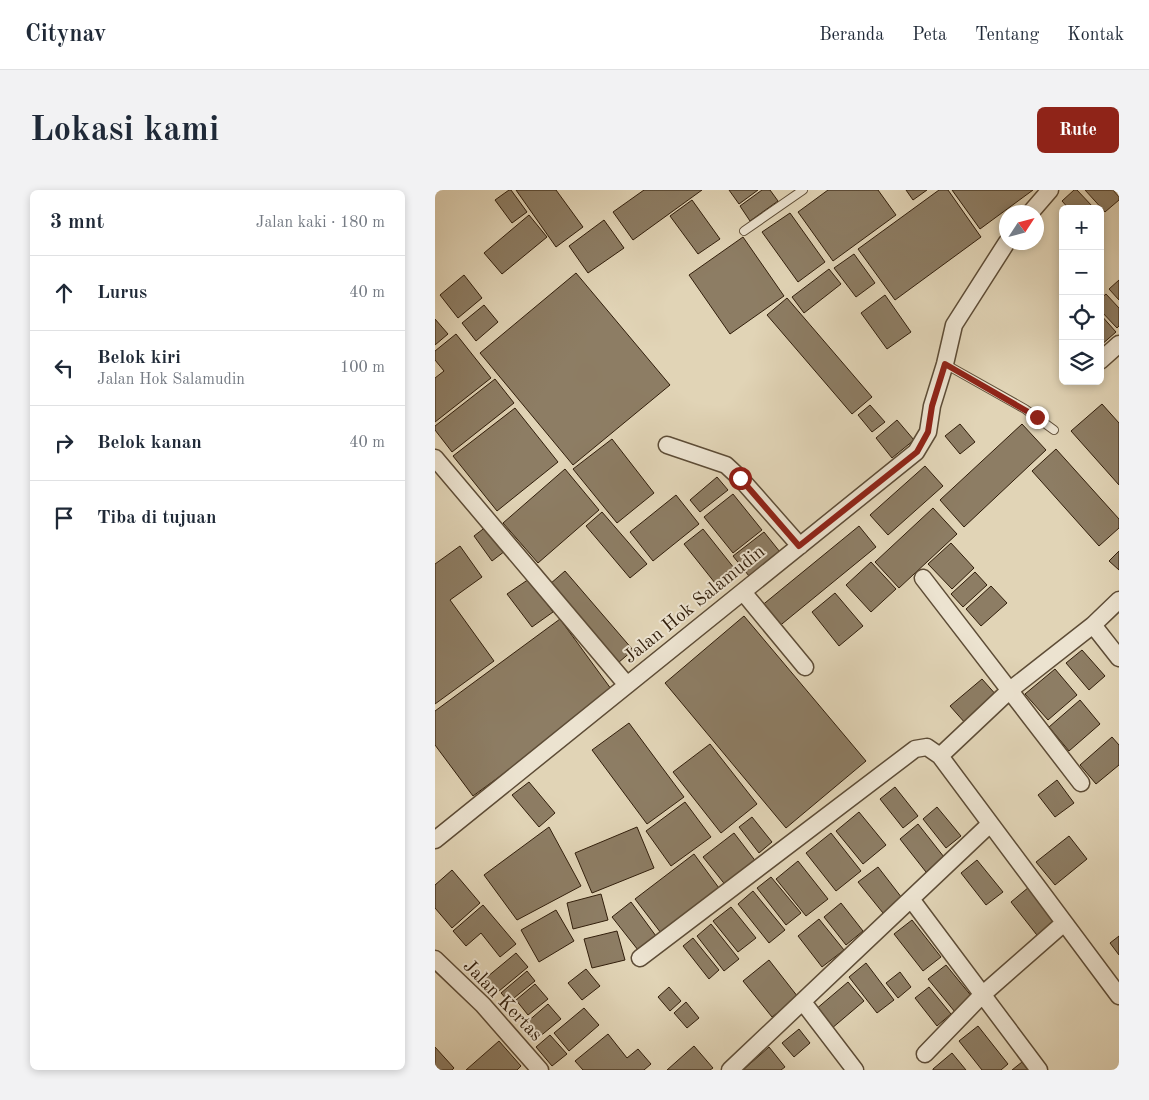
<!DOCTYPE html>
<html lang="id">
<meta charset="utf-8">
<style>
:root{--surface:#fff;--page:#f2f2f3;--text:#1f2937;--muted:#747a83;--line:#e0e1e3;--accent:#8f2418}
body{margin:0;font-family:"Old Standard TT",serif;background:var(--page);color:var(--text)}
.controls{position:absolute;right:15px;top:15px;display:grid;overflow:hidden;border-radius:8px;box-shadow:0 2px 8px #0003}
.controls button{width:45px;height:45px;display:grid;place-items:center;padding:0;border:0;border-bottom:1px solid var(--line);background:var(--surface);color:var(--text);font:25px sans-serif}
.compass{position:absolute;left:564px;top:15px;width:45px;height:45px;border-radius:50%;background:var(--surface);box-shadow:0 2px 8px #0003;rotate:54deg}
.stop{position:absolute;width:15px;height:15px;margin:-11px;border:4px solid #8f2418;border-radius:50%;background:#fff}
.stop.end{background:#8f2418;border-color:#fff;box-shadow:0 1px 5px #0008}
.list{margin:0;padding:0;list-style:none}
h2{display:flex;justify-content:space-between;align-items:center;height:65px;margin:0;padding:0 20px;font-size:21px}
h2 small{font-size:16px;font-weight:400;color:var(--muted)}
.list li{display:grid;grid-template-columns:32px 1fr auto;gap:15px;align-items:center;box-sizing:border-box;height:75px;padding:0 20px;border-top:1px solid var(--line)}
.list b{display:block;font-size:19px;white-space:nowrap}
.list p{margin:0;font-size:16px;white-space:nowrap;color:var(--muted)}
.list em{font-size:16px;font-style:normal;color:var(--muted)}
.icon{flex:none;width:28px;height:28px;fill:none;stroke:currentColor;stroke-width:2;stroke-linecap:round;stroke-linejoin:round}
.map{position:relative;flex:none;width:684px;height:880px;overflow:hidden;border-radius:8px}
header{display:flex;align-items:center;gap:30px;box-sizing:border-box;height:70px;padding:0 25px;background:var(--surface);border-bottom:1px solid var(--line)}
header strong{font-size:24px}
nav{display:flex;gap:28px;margin-inline-start:auto;font-size:18px}
.intro{display:flex;align-items:center;justify-content:space-between;box-sizing:border-box;height:120px;padding:0 30px}
h1{margin:0;font-size:35px}
.button{padding:12px 22px;border-radius:8px;background:var(--accent);color:#fff;font-size:18px;font-weight:700}
main{display:flex;gap:30px;padding:0 30px}
aside{flex:1;background:var(--surface);border-radius:8px;box-shadow:0 2px 8px #0003}
.map>svg:first-child{display:block}
.building{fill:#8d7d64;stroke:#311e0b}
.lines{fill:none;stroke-linecap:round;stroke-linejoin:round}
.lane-casing{stroke:#5d4c36;stroke-width:10}
.street-casing{stroke:#5d4c36;stroke-width:19}
.lane{stroke:#ece3d0;stroke-width:8}
.street{stroke:#ece3d0;stroke-width:16}
.route{stroke:#8f2418;stroke-width:6}
.labels{text-anchor:middle;dominant-baseline:central;stroke-width:4;stroke-linejoin:round;paint-order:stroke}
.street-label{font-size:19px;fill:#311e0b;stroke:#ece3d0}
</style>
<header>
<strong>Citynav</strong>
<nav><a>Beranda</a><a>Peta</a><a>Tentang</a><a>Kontak</a></nav>
</header>
<div class="intro"><h1>Lokasi kami</h1><a class="button">Rute</a></div>
<main>
<aside>
<h2>3 mnt<small>Jalan kaki · 180 m</small></h2>
<ul class="list">
<li><svg class="icon" aria-label="ahead" viewBox="0 0 24 24"><path d="M12 20V5M6 11l6-6 6 6"/></svg><div><b>Lurus</b></div><em>40 m</em></li>
<li><svg class="icon" aria-label="left" viewBox="0 0 24 24"><path d="M17 20v-9H6M10 6l-5 5 5 5"/></svg><div><b>Belok kiri</b><p>Jalan Hok Salamudin</p></div><em>100 m</em></li>
<li><svg class="icon" aria-label="right" viewBox="0 0 24 24"><path d="M7 20v-9h11M14 6l5 5-5 5"/></svg><div><b>Belok kanan</b></div><em>40 m</em></li>
<li><svg class="icon" aria-label="arrive" viewBox="0 0 24 24"><path d="M6 21V4h12l-3 4 3 4H6"/></svg><div><b>Tiba di tujuan</b></div></li>
</ul>
</aside>
<div class="map">
<svg width="684" height="880" viewBox="0 0 684 880">
<rect width="100%" height="100%" fill="#e1d4b6"/>
<filter id="stains"><feTurbulence type="fractalNoise" baseFrequency=".004" numOctaves="4"/><feColorMatrix values="0 0 0 0 .2 0 0 0 0 .09 0 0 0 0 .02 0 0 0 .5 -.17"/></filter>
<radialGradient id="worn" r=".72"><stop offset=".6" stop-color="#630" stop-opacity="0"/><stop offset="1" stop-color="#630" stop-opacity=".3"/></radialGradient>
<!-- building -->
<path class="building" d="M74,0h2l16,22 -15,11 -17,-23z
M81,0h40l27,37 -27,20z
M209,0h58l-69,50 -20,-28z
M294,0h29l-19,14z
M327,0h8l8,11 -28,20 -10,-15z
M393,0h50l18,25 -63,46 -35,-49z
M471,0h21l-14,10z
M504,0h9l33,47 -86,63 -37,-51z
M517,0h81l-53,39z
M639,0h3l16,17 -2,2h-22l-7,-8z
M650,0h28l6,7v3l-14,12z
M257,10l28,39 -22,15 -28,-38z
M355,23l35,49 -27,20 -36,-50z
M94,25l18,22 -45,37 -18,-21z
M169,30l20,28 -36,25 -19,-27z
M308,47l41,59 -54,38 -41,-59z
M419,64l21,29 -19,14 -22,-29z
M394,79l12,15 -37,29 -12,-16z
M141,83l94,112 -97,80 -93,-112z
M29,85l18,23 -24,20 -18,-23z
M684,90v20l-10,-11z
M671,104l13,14v18l-2,2 -17,-18v-11z
M450,105l26,37 -24,17 -26,-36z
M352,108l85,99 -20,17 -85,-99z
M49,115l14,17 -22,19 -14,-18z
M665,124l16,18 -16,14z
M0,129l13,15 -13,11z
M21,144l35,44 -56,44v-44l9,-7 -9,-11v-9z
M60,189l19,24 -62,49 -17,-22v-4z
M667,214l17,19v62l-48,-54z
M435,215l15,17 -13,10 -14,-17z
M80,218l43,54 -61,49 -44,-55z
M462,230l17,20 -22,18 -16,-20z
M525,234l15,18 -15,12 -15,-18z
M587,234l24,26 -82,77 -24,-27z
M177,249l42,54 -37,30 -44,-54z
M621,259l63,70v9l-20,18 -67,-75z
M490,276l18,20 -55,49 -18,-20z
M130,279l34,41 -61,53 -35,-40z
M282,287l11,13 -28,22 -10,-12z
M298,304l29,36 -29,23 -29,-36z
M241,305l23,29 -46,37 -23,-29z
M498,318l24,26 -58,54 -24,-26z
M167,322l45,52 -17,14 -44,-52z
M52,336l18,25 -13,10 -18,-25z
M424,336l17,21 -99,81 -17,-21z
M268,339l35,44 -19,15 -35,-44z
M329,342l16,20 -31,24 -16,-20z
M516,353l23,25 -22,21 -24,-25z
M25,356l22,31 -32,23 44,61 -59,43v-140z
M684,361v19l-10,-9z
M436,372l25,27 -25,23 -25,-27z
M130,381l68,79 -15,13 -68,-79z
M540,382l12,13 -24,22 -12,-13z
M94,389l24,33 -21,15 -25,-33z
M556,396l16,17 -26,23 -15,-17z
M400,403l28,33 -24,20 -27,-34z
M309,426l122,145 -80,67 -121,-145z
M125,429l54,74 -141,103 -38,-51v-34z
M647,460l23,26 -16,14 -23,-27z
M620,479l22,26 -29,25 -23,-26z
M547,489l16,18 -32,27 -16,-18z
M645,510l20,24 -31,27 -20,-24z
M194,533l55,74 -37,27 -55,-74z
M677,547l7,8v20l-23,19 -16,-19z
M275,554l47,60 -36,29 -48,-61z
M622,590l17,23 -19,14 -17,-22z
M94,592l26,31 -16,14 -27,-32z
M460,597l23,29 -15,12 -23,-29z
M250,612l26,35 -40,29 -25,-35z
M502,617l24,29 -15,12 -23,-29z
M424,622l27,33 -23,19 -27,-33z
M317,627l20,25 -13,11 -20,-26z
M483,634l26,33 -18,15 -26,-33z
M114,637l32,59 -64,34 -33,-45z
M202,637l17,41 -62,25 -17,-40z
M299,643l23,30 -30,24 -24,-30z
M396,643l30,38 -25,20 -30,-38z
M634,646l18,23 -32,26 -19,-23z
M259,664l25,34 -58,45 -26,-34z
M542,670l26,32 -17,13 -25,-32z
M363,671l30,38 -22,17 -30,-37z
M443,677l24,31 -19,15 -25,-31z
M17,680l28,33 -28,25 -17,-20v-23z
M336,687l30,36 -15,12 -29,-37z
M594,697l29,37 -18,15 -29,-37z
M318,701l32,39 -16,13 -31,-39z
M166,704l7,26 -35,9 -6,-26z
M196,712l25,34 -18,14 -26,-33z
M406,713l22,28 -17,14 -22,-28z
M48,715l33,39 -16,13 -19,-24 -15,13 -13,-15z
M296,717l25,31 -18,14 -25,-31z
M121,720l18,31 -35,21 -18,-32z
M384,729l25,31 -22,17 -24,-31z
M477,730l29,37 -18,14 -29,-37z
M276,734l28,35 -15,12 -27,-35z
M182,741l8,29 -33,8 -8,-29z
M684,746v19l-9,-12z
M258,748l26,32 -10,9 -26,-33z
M81,763l12,14 -35,29 -12,-14z
M334,770l29,37 -26,20 -29,-36z
M431,773l28,37 -17,13 -28,-36z
M511,775l27,33 -18,14 -27,-33z
M151,779l14,17 -18,14 -14,-17z
M92,781l8,10 -26,21 -8,-9z
M465,782l11,15 -13,11 -12,-15z
M413,792l16,19 -33,28 -16,-19z
M100,794l13,15 -20,16 -12,-15z
M234,797l12,14 -11,10 -12,-14z
M494,797l22,27 -14,12 -22,-28z
M251,812l13,16 -12,10 -13,-15z
M113,814l13,15 -23,19 -12,-15z
M149,818l15,17 -30,26 -15,-18z
M543,836l30,38 -7,6h-19l-23,-29z
M364,839l11,14 -16,14 -12,-14z
M173,844l19,24 11,-9 13,15 -7,6h-61l-8,-9z
M115,845l17,19 -15,12 -16,-19z
M64,851l22,25 -4,4h-51z
M259,856l19,22 -3,2h-43z
M0,857l19,21 -2,2h-17z
M334,857l16,20 -4,3h-38z
M517,863l14,17h-33v-1z
M587,872l6,8h-16z"/>
<g class="lines">
<defs>
<path id="lane" d="M309,41l59,-41
M510,174l80,45 29,21"/>
<path id="street" d="M596,22l19,-22
M665,171l19,-17
M232,255l59,20 14,13 60,68
M0,268l192,227
M488,388l158,205
M308,402l62,75
M658,435l26,33
M505,566l70,-66 83,-65 26,-25
M0,650l481,-388 12,-20 4,-26 13,-42 9,-39 53,-83
M476,709l128,171
M205,768l275,-209 12,-2 13,9 179,240
M0,769l48,46 57,65
M368,812l52,68
M490,864l57,-59 82,-72
M295,880l260,-246"/>
</defs>
<!-- lane casing -->
<use href="#lane" class="lane-casing"/>
<!-- street casing -->
<use href="#street" class="street-casing"/>
<!-- lane -->
<use href="#lane" class="lane"/>
<!-- street -->
<use href="#street" class="street"/>
</g>
<g class="lines">
<!-- route -->
<path class="route" d="M305,288l59,68 118,-94 11,-20 4,-26 13,-42 92,53"/>
</g>
<g class="labels">
<!-- street labels -->
<g class="street-label">
<text transform="translate(260 415) rotate(-39)">Jalan Hok Salamudin</text>
<text transform="translate(67 811) rotate(46)">Jalan Kertas</text>
</g>
</g>
<rect width="100%" height="100%" filter="url(#stains)"/>
<rect width="100%" height="100%" fill="url(#worn)"/>
</svg>
<div class="controls">
<button>+</button>
<button>−</button>
<button><svg class="icon" aria-label="locate" viewBox="0 0 24 24"><circle cx="12" cy="12" r="6"/><path d="M12 2v4M12 18v4M2 12h4M18 12h4"/></svg></button>
<button><svg class="icon" aria-label="layers" viewBox="0 0 24 24"><path d="M12 4l9 5-9 5-9-5zM3 14l9 5 9-5"/></svg></button>
</div>
<svg class="compass" viewBox="-18 -18 36 36"><path d="M0-13l5 13h-10z" fill="#e53935"/><path d="M0 13l5-13h-10z" fill="#747a83"/></svg>
<div class="stop" style="left:305px;top:288px"></div>
<div class="stop end" style="left:602px;top:227px"></div>
</div>
</main>
